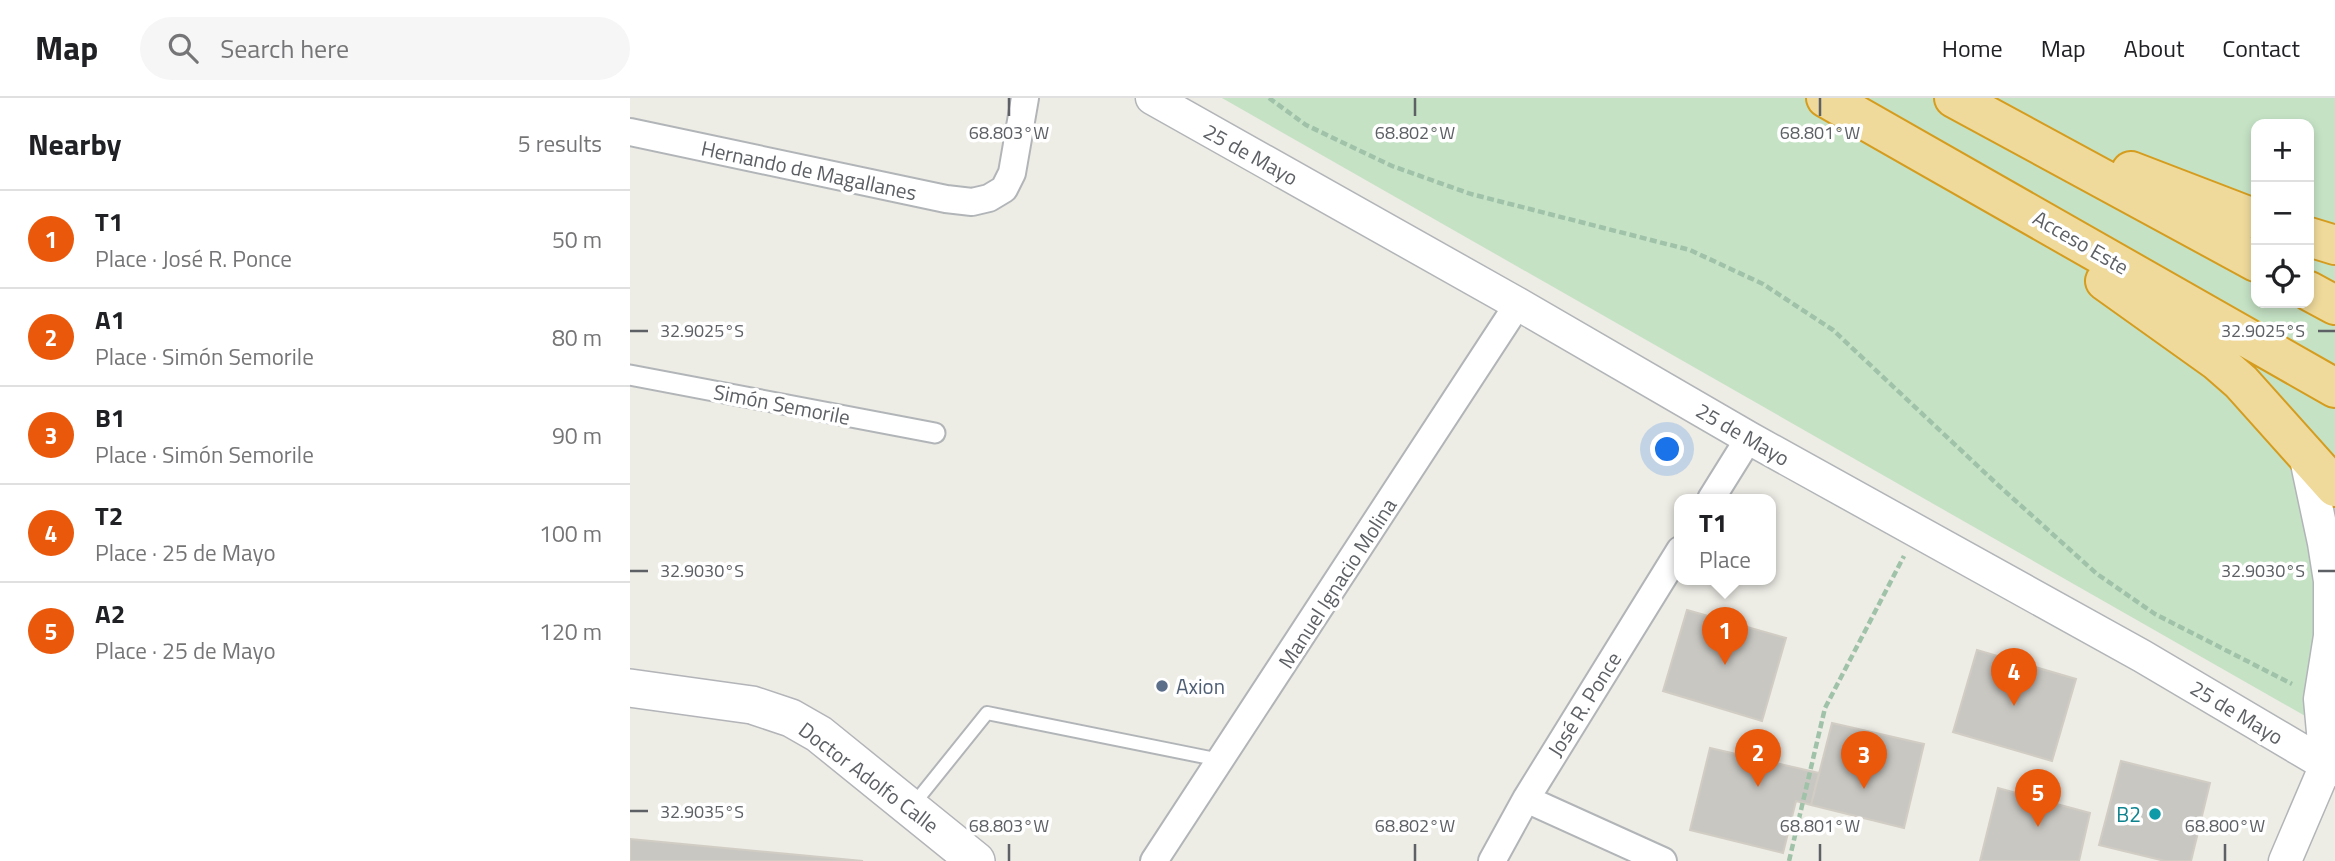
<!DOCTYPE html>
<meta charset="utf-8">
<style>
:root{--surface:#fff;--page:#f6f6f6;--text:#202124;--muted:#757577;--line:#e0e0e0;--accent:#ea580c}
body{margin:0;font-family:"Titillium Web",sans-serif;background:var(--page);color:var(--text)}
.controls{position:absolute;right:21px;top:21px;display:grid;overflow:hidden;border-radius:14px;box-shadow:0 4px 10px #0003}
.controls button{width:63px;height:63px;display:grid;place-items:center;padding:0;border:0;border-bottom:2px solid var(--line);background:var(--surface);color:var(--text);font:35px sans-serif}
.you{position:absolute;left:1038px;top:352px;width:24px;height:24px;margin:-18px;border:5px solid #fff;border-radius:50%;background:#1a73e8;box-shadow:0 0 0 10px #1a73e833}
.badge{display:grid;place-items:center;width:46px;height:46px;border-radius:50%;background:var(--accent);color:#fff;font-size:23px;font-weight:700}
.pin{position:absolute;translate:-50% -58px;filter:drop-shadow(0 2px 4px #0008)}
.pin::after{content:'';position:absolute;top:37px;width:24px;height:21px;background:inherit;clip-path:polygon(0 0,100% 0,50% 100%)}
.popup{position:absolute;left:1044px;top:396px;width:102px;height:91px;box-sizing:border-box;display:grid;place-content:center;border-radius:14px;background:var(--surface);filter:drop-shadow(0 2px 5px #0005);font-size:23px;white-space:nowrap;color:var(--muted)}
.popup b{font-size:26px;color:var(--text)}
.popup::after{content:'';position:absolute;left:50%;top:100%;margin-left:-14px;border:14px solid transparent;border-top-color:var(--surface)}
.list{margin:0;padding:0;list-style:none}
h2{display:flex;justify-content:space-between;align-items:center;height:91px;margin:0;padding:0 28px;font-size:30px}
h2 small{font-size:23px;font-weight:400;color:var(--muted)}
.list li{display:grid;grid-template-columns:46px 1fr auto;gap:21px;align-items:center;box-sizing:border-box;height:98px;padding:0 28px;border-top:2px solid var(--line)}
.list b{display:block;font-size:26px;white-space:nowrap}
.list p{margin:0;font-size:23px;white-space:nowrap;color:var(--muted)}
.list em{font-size:23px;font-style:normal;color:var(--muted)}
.icon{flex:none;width:38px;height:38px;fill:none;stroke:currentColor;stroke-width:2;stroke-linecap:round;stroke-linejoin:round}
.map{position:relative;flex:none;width:1705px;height:763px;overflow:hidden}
header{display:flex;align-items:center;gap:42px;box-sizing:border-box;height:98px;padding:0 35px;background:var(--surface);border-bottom:2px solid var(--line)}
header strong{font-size:33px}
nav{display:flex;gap:38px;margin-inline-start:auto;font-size:24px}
.search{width:490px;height:63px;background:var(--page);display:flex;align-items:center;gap:18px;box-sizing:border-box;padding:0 24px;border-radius:38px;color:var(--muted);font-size:26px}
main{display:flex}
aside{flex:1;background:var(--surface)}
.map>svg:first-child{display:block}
.green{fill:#c5e2c5;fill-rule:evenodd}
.building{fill:#c9c7c2;stroke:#d1cdc4;stroke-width:2}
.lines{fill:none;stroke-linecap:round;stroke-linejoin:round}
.service-casing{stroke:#b2b5b8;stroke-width:16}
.pedestrian-casing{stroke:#b2b5b8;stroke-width:23}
.minor-casing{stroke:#b2b5b8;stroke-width:30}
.tertiary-casing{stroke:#b2b5b8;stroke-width:35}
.secondary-casing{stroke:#b2b4b8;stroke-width:40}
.motorway-casing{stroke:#d59c1e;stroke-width:42}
.path{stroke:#9fc2a9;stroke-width:4.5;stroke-dasharray:7 3.5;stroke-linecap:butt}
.service{stroke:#fff;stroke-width:12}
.pedestrian{stroke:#fff;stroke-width:19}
.minor{stroke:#fff;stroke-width:26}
.tertiary{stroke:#fff;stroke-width:32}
.secondary{stroke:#fff;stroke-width:37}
.motorway{stroke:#efda9b;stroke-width:38}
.ticks{fill:none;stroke:#5d6064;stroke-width:2.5}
.service-dot{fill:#5c6f8a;stroke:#fff;stroke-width:2.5}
.culture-dot{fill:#0f9aa8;stroke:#fff;stroke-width:2.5}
.labels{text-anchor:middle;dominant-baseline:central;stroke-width:7;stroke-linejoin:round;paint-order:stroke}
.street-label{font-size:21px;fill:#5d6064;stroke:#fff}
.service-label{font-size:21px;fill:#4e5e75;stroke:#fff;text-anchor:start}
.culture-label{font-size:21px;fill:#0d838f;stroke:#fff;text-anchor:end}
.ticks-label{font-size:18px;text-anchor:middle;fill:#5d6064;stroke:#fff;stroke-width:7;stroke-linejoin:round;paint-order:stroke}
</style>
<header>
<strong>Map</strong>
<div class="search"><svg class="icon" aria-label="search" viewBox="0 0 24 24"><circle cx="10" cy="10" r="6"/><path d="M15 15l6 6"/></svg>Search here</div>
<nav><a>Home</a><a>Map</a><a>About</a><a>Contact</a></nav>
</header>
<main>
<aside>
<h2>Nearby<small>5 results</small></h2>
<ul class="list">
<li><span class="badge">1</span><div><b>T1</b><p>Place · José R. Ponce</p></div><em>50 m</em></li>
<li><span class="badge">2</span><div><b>A1</b><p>Place · Simón Semorile</p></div><em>80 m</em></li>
<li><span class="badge">3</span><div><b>B1</b><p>Place · Simón Semorile</p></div><em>90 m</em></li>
<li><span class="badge">4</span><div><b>T2</b><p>Place · 25 de Mayo</p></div><em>100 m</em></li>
<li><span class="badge">5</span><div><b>A2</b><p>Place · 25 de Mayo</p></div><em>120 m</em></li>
</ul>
</aside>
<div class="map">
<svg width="1705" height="763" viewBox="0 0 1705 763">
<rect width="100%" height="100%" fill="#edece5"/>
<!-- green -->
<path class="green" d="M592,0h1113v635zM1626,26h53v179h-53z"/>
<!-- building -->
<path class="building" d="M1057,512l99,28 -24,83 -99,-30z
M1347,552l99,29 -24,82 -99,-29z
M1202,625l92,21 -20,84 -93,-23z
M1080,650l109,25 -8,32 -15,-4 -13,52 -93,-23z
M1491,663l89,22 -19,78h-26l-66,-16z
M1368,690l92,25 -11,48h-99z
M0,741l233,22h-233z"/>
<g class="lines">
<defs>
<path id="service" d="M283,707l74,-92 233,47"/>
<path id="pedestrian" d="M0,277l305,58"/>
<path id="minor" d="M0,34l316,67 26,3 17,-4 15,-9 8,-16 13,-75
M1081,401l38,-61
M896,701l137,62
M524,763l364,-557
M862,763l34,-62 154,-249"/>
<path id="tertiary" d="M522,0l366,206 231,134 393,218 193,114
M1675,356l19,89 6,38v55l-10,63 6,66
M1655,763l41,-96 9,-9"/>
<path id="secondary" d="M0,590l122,17 39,13 28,16 157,127"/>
<path id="motorway" d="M1196,0l509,290
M1324,0l302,164
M1501,73l125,48
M1679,139l26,8
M1475,183l112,80 24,21 94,105
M1679,193l26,14"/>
</defs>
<!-- service casing -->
<use href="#service" class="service-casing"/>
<!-- pedestrian casing -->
<use href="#pedestrian" class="pedestrian-casing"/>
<!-- minor casing -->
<use href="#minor" class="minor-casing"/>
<!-- tertiary casing -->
<use href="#tertiary" class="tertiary-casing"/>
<!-- secondary casing -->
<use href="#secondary" class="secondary-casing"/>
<!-- motorway casing -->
<use href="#motorway" class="motorway-casing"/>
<!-- path -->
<path class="path" d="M639,0l37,27 86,41 79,28 219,56 73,34 70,46 165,155 99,89 58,40 137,70
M1159,763l36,-153 79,-152"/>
<!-- service -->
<use href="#service" class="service"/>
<!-- pedestrian -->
<use href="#pedestrian" class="pedestrian"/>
<!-- minor -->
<use href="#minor" class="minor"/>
<!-- tertiary -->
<use href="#tertiary" class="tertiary"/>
<!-- secondary -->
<use href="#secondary" class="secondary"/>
<!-- motorway -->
<use href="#motorway" class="motorway"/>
</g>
<!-- ticks -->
<path class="ticks" d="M379,0v18M785,0v18M1190,0v18M0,233h18M1688,233h17M0,473h18M1688,473h17M0,713h18M379,746v17M785,746v17M1190,746v17M1595,746v17"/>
<!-- markers -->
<circle class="service-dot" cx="532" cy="588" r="7"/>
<circle class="culture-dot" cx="1525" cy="716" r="7"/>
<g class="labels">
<!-- street labels -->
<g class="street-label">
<text transform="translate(621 56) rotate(29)">25 de Mayo</text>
<text transform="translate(179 72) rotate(12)">Hernando de Magallanes</text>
<text transform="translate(1451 144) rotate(30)">Acceso Este</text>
<text transform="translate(152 306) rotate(11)">Simón Semorile</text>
<text transform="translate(1113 336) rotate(30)">25 de Mayo</text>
<text transform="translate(707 485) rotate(-57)">Manuel Ignacio Molina</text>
<text transform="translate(954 606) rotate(-58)">José R. Ponce</text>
<text transform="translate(1607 614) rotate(31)">25 de Mayo</text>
<text transform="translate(239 679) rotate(37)">Doctor Adolfo Calle</text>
</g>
<!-- service labels -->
<g class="service-label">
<text x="546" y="588">Axion</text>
</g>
<!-- culture labels -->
<g class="culture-label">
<text x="1511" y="716">B2</text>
</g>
</g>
<g class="ticks-label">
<text x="379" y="41">68.803°W</text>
<text x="785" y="41">68.802°W</text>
<text x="1190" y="41">68.801°W</text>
<text x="72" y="239">32.9025°S</text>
<text x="1633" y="239">32.9025°S</text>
<text x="72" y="479">32.9030°S</text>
<text x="1633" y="479">32.9030°S</text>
<text x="72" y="720">32.9035°S</text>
<text x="379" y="734">68.803°W</text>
<text x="785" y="734">68.802°W</text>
<text x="1190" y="734">68.801°W</text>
<text x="1595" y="734">68.800°W</text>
</g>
</svg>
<div class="controls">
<button>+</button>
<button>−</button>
<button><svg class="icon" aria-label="locate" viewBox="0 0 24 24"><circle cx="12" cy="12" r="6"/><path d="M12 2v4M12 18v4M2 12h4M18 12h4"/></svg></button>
</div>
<div class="you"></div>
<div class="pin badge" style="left:1095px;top:567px">1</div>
<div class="popup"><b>T1</b>Place</div>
<div class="pin badge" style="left:1128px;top:689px">2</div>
<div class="pin badge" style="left:1234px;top:691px">3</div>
<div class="pin badge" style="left:1384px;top:608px">4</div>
<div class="pin badge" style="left:1408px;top:729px">5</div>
</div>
</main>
